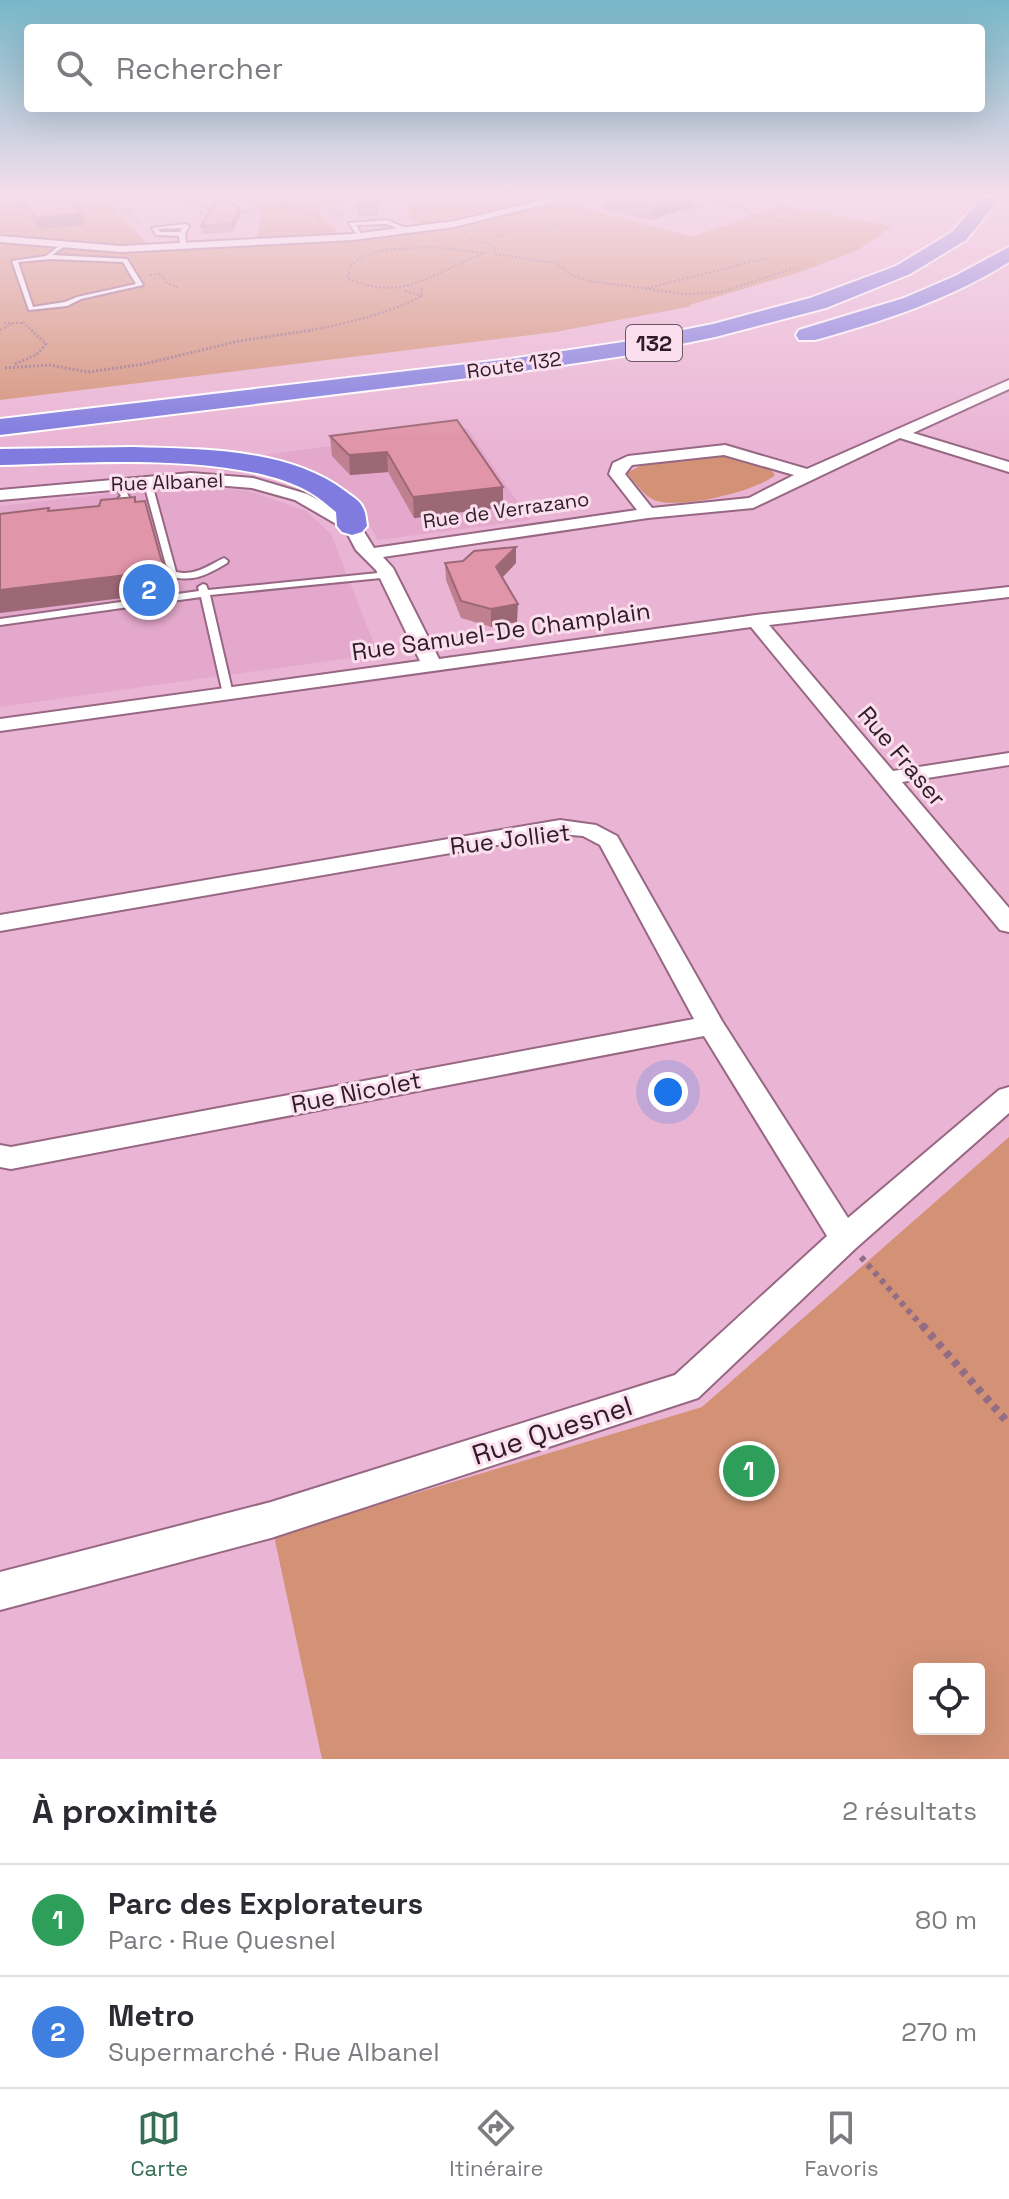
<!DOCTYPE html>
<html lang="fr">
<meta charset="utf-8">
<style>
:root{--surface:#fff;--page:#f2f2f3;--text:#2b2b33;--muted:#7c7c81;--line:#e1e1e2;--accent:#356d55}
body{margin:0;font-family:"Space Grotesk",sans-serif;background:var(--page);color:var(--text)}
.controls{position:absolute;right:24px;bottom:24px;display:grid;overflow:hidden;border-radius:8px;box-shadow:0 8px 32px #0002}
.controls button{width:72px;height:72px;display:grid;place-items:center;padding:0;border:0;border-bottom:2px solid var(--line);background:var(--surface);color:var(--text);font:40px sans-serif}
.you{position:absolute;left:668px;top:1092px;width:28px;height:28px;margin:-20px;border:6px solid #fff;border-radius:50%;background:#1a73e8;box-shadow:0 0 0 12px #1a73e833}
.badge{display:grid;place-items:center;width:52px;height:52px;border-radius:50%;background:var(--accent);color:#fff;font-size:26px;font-weight:700}
.pin{position:absolute;translate:-50% -50%;border:4px solid #fff;box-shadow:0 2px 8px #0006}
.list{margin:0;padding:0;list-style:none}
h2{display:flex;justify-content:space-between;align-items:center;height:104px;margin:0;padding:0 32px;font-size:34px}
h2 small{font-size:26px;font-weight:400;color:var(--muted)}
.list li{display:grid;grid-template-columns:52px 1fr auto;gap:24px;align-items:center;box-sizing:border-box;height:112px;padding:0 32px;border-top:2px solid var(--line)}
.list b{display:block;font-size:30px;white-space:nowrap}
.list p{margin:0;font-size:26px;white-space:nowrap;color:var(--muted)}
.list em{font-size:26px;font-style:normal;color:var(--muted)}
.icon{flex:none;width:44px;height:44px;fill:none;stroke:currentColor;stroke-width:2;stroke-linecap:round;stroke-linejoin:round}
.map{position:relative;flex:none;width:1009px;height:1759px;overflow:hidden}
.search{position:absolute;background:var(--surface);box-shadow:0 8px 32px #0002;left:24px;right:24px;top:24px;height:88px;display:flex;align-items:center;gap:20px;box-sizing:border-box;padding:0 28px;border-radius:8px;color:var(--muted);font-size:30px}
.sheet{height:328px;background:var(--surface)}
nav{display:flex;justify-content:space-around;align-items:center;box-sizing:border-box;height:112px;border-top:2px solid var(--line);background:var(--surface);font-size:22px;color:var(--muted)}
nav a{display:grid;justify-items:center;gap:4px}
nav .on{color:var(--accent)}
.map>svg:first-child{display:block}
.built{fill:#e3a8cb}
.green{fill:#d39176;fill-rule:evenodd}
.lines{fill:none;stroke-linecap:round;stroke-linejoin:round}
.service-casing{stroke:#976783;stroke-width:4}
.minor-casing{stroke:#976783;stroke-width:4}
.motorway-casing{stroke:#fff;stroke-width:4}
.path-far3{stroke:#936d83;stroke-width:2;stroke-dasharray:2 2;stroke-linecap:butt}
.path-far2{stroke:#936d83;stroke-width:3;stroke-dasharray:2 2;stroke-linecap:butt}
.path-far1{stroke:#936d83;stroke-width:6;stroke-dasharray:5 5;stroke-linecap:butt}
.path{stroke:#936d83;stroke-width:8;stroke-dasharray:6 6;stroke-linecap:butt}
.service{fill:#fff;fill-rule:evenodd}
.minor{fill:#fff;fill-rule:evenodd}
.motorway{fill:#7f7bdf;fill-rule:evenodd}
.wall{fill:#c18090}
.shaded-wall{fill:#9d6876}
.building{fill:#e095a8;stroke:#9d6876;stroke-width:2}
.labels{text-anchor:middle;dominant-baseline:central;stroke-width:6;stroke-linejoin:round;paint-order:stroke}
.far-street-label{font-size:20px;fill:#301c28;stroke:#fbdfee}
.shield{fill:#fbdfee;stroke:#6d5663;stroke-width:2}
.shield-label{font-size:22px;font-weight:bold;fill:#301c28}
.street-label{font-size:24px;fill:#301c28;stroke:#fbdfee}
.near-street-label{font-size:28px;fill:#301c28;stroke:#fbdfee}
</style>
<div class="map">
<svg width="1009" height="1759" viewBox="0 0 1009 1759">
<rect width="100%" height="100%" fill="#eab5d4"/>
<!-- built -->
<path class="built" d="M467,428l63,92 -152,20 -29,-50 -86,-35z
M186,485l63,6 57,20 25,23 47,120 -378,53v-201z"/>
<!-- green -->
<path class="green" d="M0,197h168l-61,6 41,41 -35,1 -113,-10z
M247,197h90l-18,16 20,21 -82,5 5,-28z
M406,197h145l-127,27 -13,-4z
M561,202l131,35 88,-31 113,20 -37,25 -59,22 -108,32 4,1 -138,26 -555,68v-157l119,10 232,-12 66,-7 86,-17z
M721,454c18,3 43,6 54,21 -19,17 -98,35 -121,25 -11,-5 -20,-19 -27,-27l15,-8z
M1009,1137v622h-687l-48,-223 428,-129zM919,1669h60v60h-60z"/>
<g class="lines">
<defs>
<path id="service" d="M387,220l26,11 -5,1 -22,-8 -30,1 6,11 -3,2 -10,-15z
M186,224l3,2 -4,8 1,12 -3,2 -3,-2 -1,-10 -23,-1 -4,-7zM182,228l-2,4h-20l-2,-3z
M63,243l2,3 -13,9 75,4 16,26 -62,14 -14,7 -38,4 -17,-49 34,-5zM50,259l73,3 13,22 -59,13 -12,5 -32,5 -15,-45z
M144,478l7,2 25,92c20,4 31,-6 48,-14l4,3 -1,2c-20,12 -35,20 -58,13l-26,-96z
M115,481h6l8,16 -17,13 -4,-2 13,-12 -7,-13z
M388,572l3,1v4l-181,18 23,99 -5,3 -5,-3 -22,-97 -201,28v-6l199,-28 -1,-4 5,-3 3,1 2,5z"/>
<path id="minor" d="M556,197h18l-120,30 -101,13 -232,12 -121,-10v-6l121,10 232,-12 101,-13z
M1009,380v9l-96,44 96,29v10l-109,-34 -147,70 -105,10 -265,39 10,11 46,91 317,-44 253,-28v10l-240,28 124,146 116,-18v12l-107,17 107,126v24l-9,-2 -249,-303 -751,104v-12l420,-58 -44,-91 -20,-20 -11,-21 -50,-29 -43,-12 -61,-5 -191,17v-10l191,-17 62,5 54,16 51,28 16,26 263,-38 -28,-36 4,-11 15,-7 97,-11 82,24zM724,455l70,20 -45,23 -97,10 -27,-34 7,-9z
M560,820l36,5 21,11 105,185 126,197 151,-128 10,-3v26l-153,135 -158,150 -427,140 -271,72v-38l271,-70 404,-127 152,-139 -123,-200 -693,133 -11,-2v-22l11,2 683,-128 -94,-174 -17,-9 -23,-2 -560,97v-16z"/>
<path id="motorway" d="M982,197h19l-35,43 -56,34 -84,34 -111,29 -92,19 -113,17 -510,62v-16l510,-60 113,-17 90,-18 97,-26 86,-32 56,-34z
M1009,247v15c-60,38 -126,59 -194,78h-16l-3,-5 3,-5 105,-32 51,-22z
M133,447c68,2 155,1 212,44 6,5 15,9 18,17 3,5 3,12 4,18l-5,6 -10,3 -10,-3 -5,-6 -1,-14c-8,-6 -16,-14 -25,-19 -71,-42 -228,-30 -311,-28v-16z"/>
</defs>
<!-- service casing -->
<use href="#service" class="service-casing"/>
<!-- minor casing -->
<use href="#minor" class="minor-casing"/>
<!-- motorway casing -->
<use href="#motorway" class="motorway-casing"/>
<!-- path-far3 -->
<path class="path-far3" d="M64,197l7,7 23,-1 3,3
M280,197l2,4 36,16 2,6
M425,197l4,14
M694,197l45,10 16,9 50,8
M1,199l26,-2
M95,203l32,9
M688,203l12,2 -14,5 8,1
M189,205l12,-2 12,10
M134,211l-7,1 11,11 5,-1
M200,211l4,5h8
M0,212l9,12
M236,213l53,-8
M2,214l22,-2
M342,216l-13,-4 17,-15
M546,230l15,-4
M495,237l13,-4
M470,238l23,8 3,8 59,9 19,13 16,5 95,13 36,-2 77,-25
M432,247l53,6c-52,19 -81,51 -138,25l4,-13 9,-7 23,-8z
M150,275l11,-1 6,9 11,4
M647,288l119,-30
M405,291l17,5 -1,-10
M23,322l10,10
M4,323h19
M0,330l12,-6
M300,332c41,-7 85,-17 122,-36"/>
<!-- path-far2 -->
<path class="path-far2" d="M15,364l21,-9 10,-11 -15,-14
M5,368l44,-3 39,7 56,-8 95,-23 74,-11"/>
<!-- path-far1 -->
<path class="path-far1" d="M861,1257l62,70"/>
<!-- path -->
<path class="path" d="M922,1325l87,99"/>
<!-- service -->
<use href="#service" class="service"/>
<!-- minor -->
<use href="#minor" class="minor"/>
<!-- motorway -->
<use href="#motorway" class="motorway"/>
</g>
<!-- wall -->
<path class="wall" d="M15,197h51l17,16 2,12 -47,4 -23,-29z
M355,197h23l1,19 -21,1z
M605,198l88,8 -43,14 -46,-10z
M240,216l-8,16 -30,2 -1,-8z
M330,436l173,51v20l-89,11 -26,-46 -38,3 -18,-19z
M516,547v16l-14,15 15,44 -26,5 -30,-9 -15,-38 -1,-17 18,-2z"/>
<!-- shaded-wall -->
<path class="shaded-wall" d="M686,197h8l-1,9 -43,14 1,-12z
M240,208v8l-8,16 -1,-8z
M83,213l2,12 -47,4 -2,-11z
M387,452l1,20 -38,3 -1,-20z
M503,487v20l-89,11 -1,-21z
M516,547v16l-20,21v-17z
M169,570l3,22 -172,21v-23z
M518,604l-1,18 -26,5v-18z"/>
<!-- building -->
<path class="building" d="M20,197h46l17,16 -47,5z
M217,197h6l17,11 -9,16 -30,2z
M609,197h77l-35,11 -46,-10z
M457,420l46,67 -90,10 -26,-45 -38,3 -19,-19z
M135,497v5l10,-1 16,58 8,11 -169,20v-76l49,-6 -1,3 51,-5 2,-6z
M516,547l-20,20 22,37 -27,5 -30,-8 -16,-38 18,-2 11,-10z"/>
<!-- sky -->
<linearGradient id="sky" x2="0" y2="1"><stop stop-color="#77b7c8"/><stop offset="0.44" stop-color="#f6deec"/><stop offset="1" stop-color="#f6deec" stop-opacity="0"/></linearGradient>
<rect width="1009" height="443" fill="url(#sky)"/>
<g class="labels">
<!-- far-street labels -->
<g class="far-street-label">
<text transform="translate(514 365) rotate(-8)">Route 132</text>
<text transform="translate(167 482) rotate(-2)">Rue Albanel</text>
<text transform="translate(506 510) rotate(-8)">Rue de Verrazano</text>
</g>
<!-- shield labels -->
<rect class="shield" x="626" y="325" width="56" height="36" rx="6"/>
<g class="shield-label">
<text x="654" y="343">132</text>
</g>
<!-- street labels -->
<g class="street-label">
<text transform="translate(501 631) rotate(-8)">Rue Samuel-De Champlain</text>
<text transform="translate(902 756) rotate(50)">Rue Fraser</text>
<text transform="translate(510 839) rotate(-7)">Rue Jolliet</text>
<text transform="translate(356 1092) rotate(-11)">Rue Nicolet</text>
</g>
<!-- near-street labels -->
<g class="near-street-label">
<text transform="translate(552 1430) rotate(-18)">Rue Quesnel</text>
</g>
</g>
</svg>
<div class="controls">
<button><svg class="icon" aria-label="locate" viewBox="0 0 24 24"><circle cx="12" cy="12" r="6"/><path d="M12 2v4M12 18v4M2 12h4M18 12h4"/></svg></button>
</div>
<div class="you"></div>
<div class="pin badge" style="left:749px;top:1471px;background:#2e9e5b">1</div>
<div class="pin badge" style="left:149px;top:590px;background:#3f7fe0">2</div>
<div class="search"><svg class="icon" aria-label="search" viewBox="0 0 24 24"><circle cx="10" cy="10" r="6"/><path d="M15 15l6 6"/></svg>Rechercher</div>
</div>
<section class="sheet">
<h2>À proximité<small>2 résultats</small></h2>
<ul class="list">
<li><span class="badge" style="background:#2e9e5b">1</span><div><b>Parc des Explorateurs</b><p>Parc · Rue Quesnel</p></div><em>80 m</em></li>
<li><span class="badge" style="background:#3f7fe0">2</span><div><b>Metro</b><p>Supermarché · Rue Albanel</p></div><em>270 m</em></li>
</ul>
</section>
<nav>
<a class="on"><svg class="icon" aria-label="map" viewBox="0 0 24 24"><path d="M3 6l6-2 6 2 6-2v14l-6 2-6-2-6 2zM9 4v14M15 6v14"/></svg>Carte</a>
<a><svg class="icon" aria-label="directions" viewBox="0 0 24 24"><path d="M12 3l9 9-9 9-9-9zM9 14v-3h6M13 9l2 2-2 2"/></svg>Itinéraire</a>
<a><svg class="icon" aria-label="saved" viewBox="0 0 24 24"><path d="M7 4h10v16l-5-4-5 4z"/></svg>Favoris</a>
</nav>
